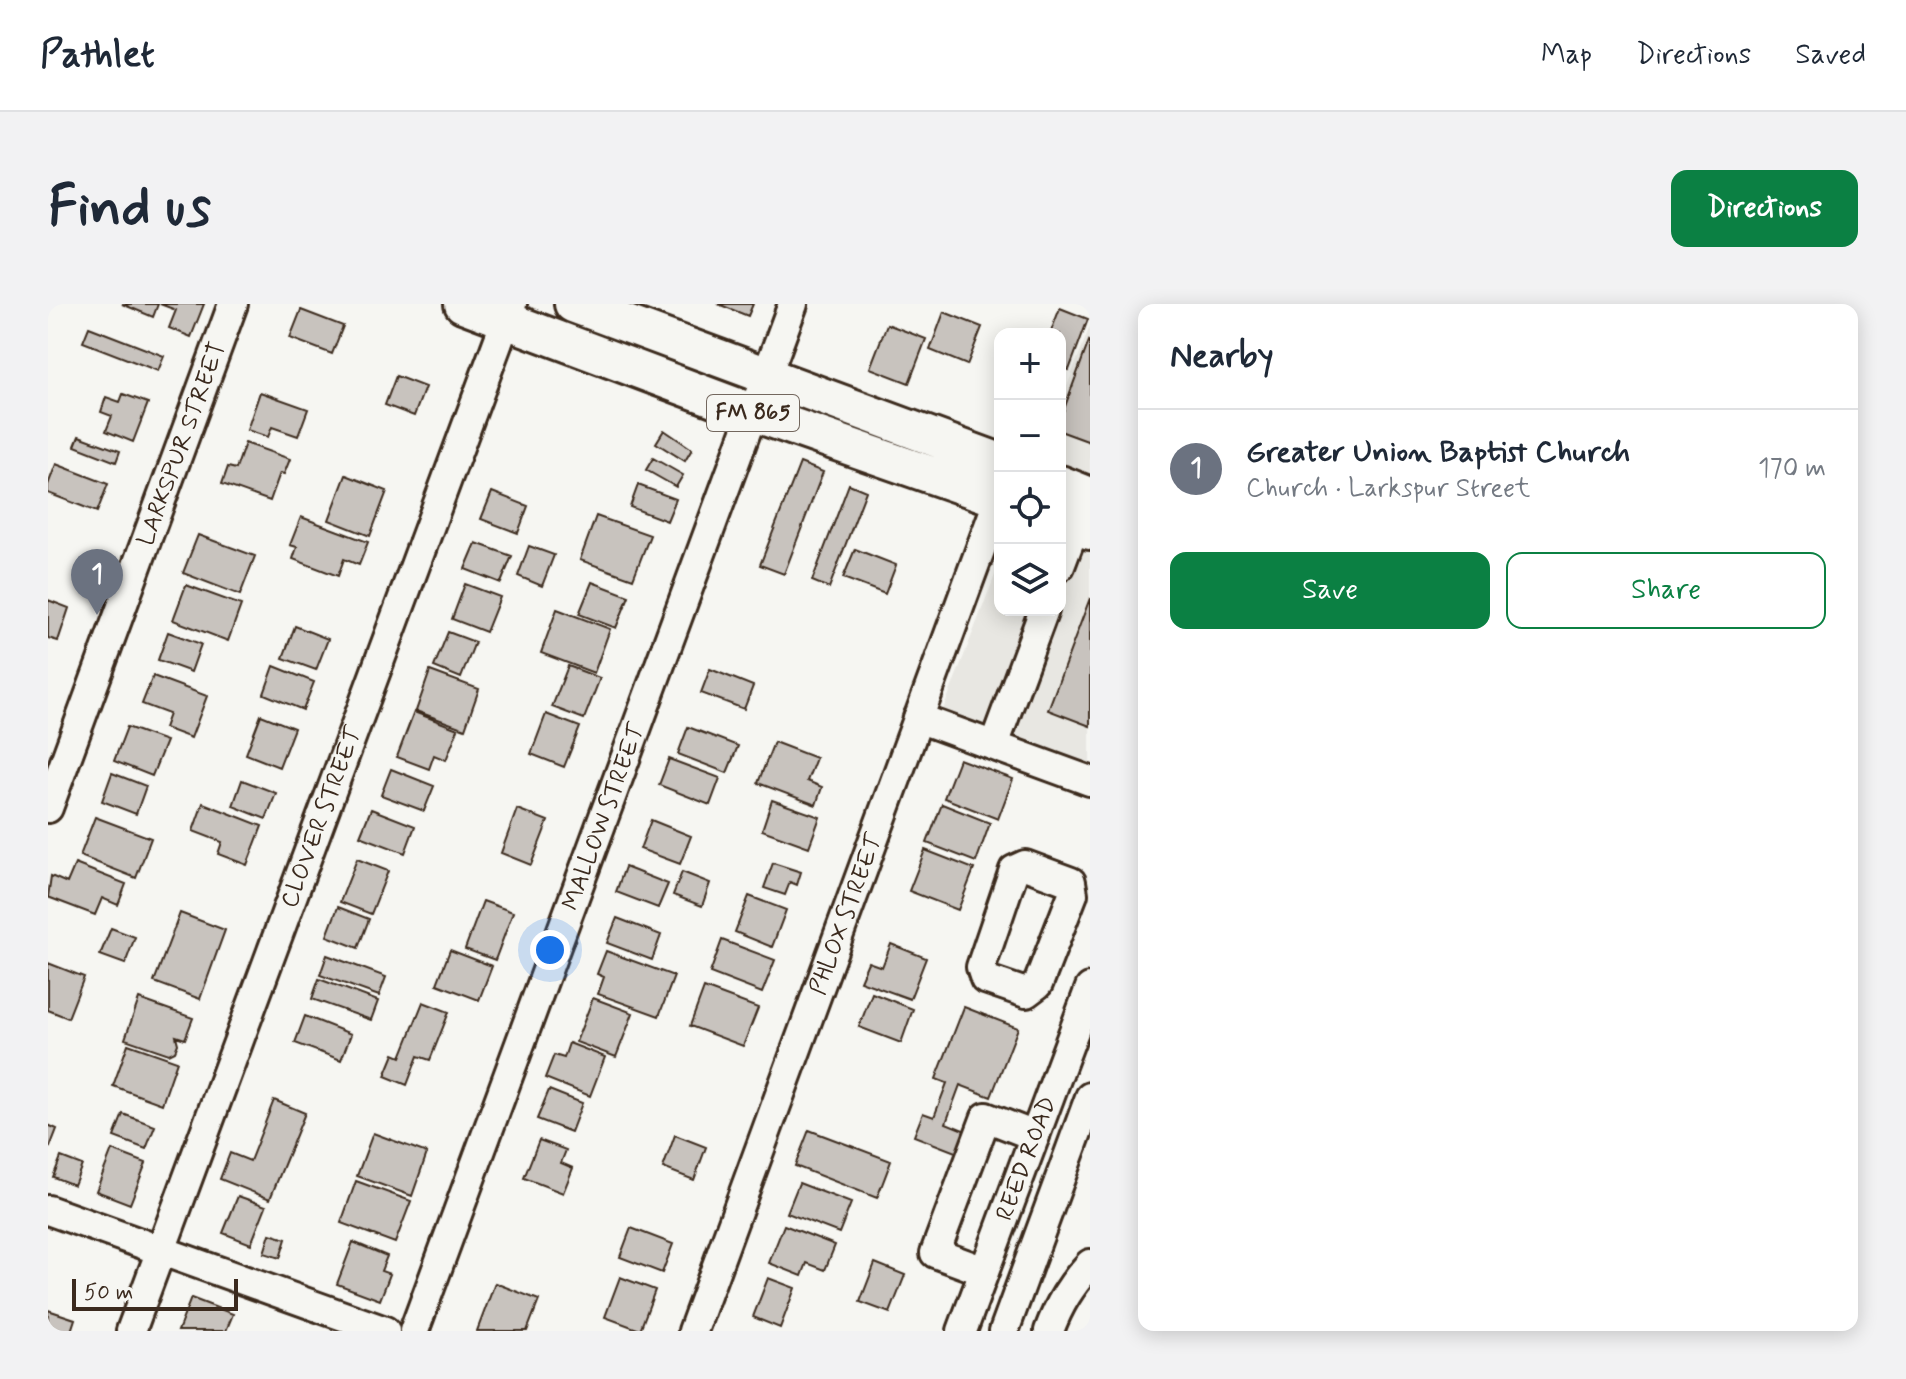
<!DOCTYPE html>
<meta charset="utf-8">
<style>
:root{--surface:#fff;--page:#f2f2f3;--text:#1f2937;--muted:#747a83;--line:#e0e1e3;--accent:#0b8043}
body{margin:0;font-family:Mynerve,sans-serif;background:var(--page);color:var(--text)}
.controls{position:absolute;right:24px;top:24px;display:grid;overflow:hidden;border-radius:16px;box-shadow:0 4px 20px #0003}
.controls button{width:72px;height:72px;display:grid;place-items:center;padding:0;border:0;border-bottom:2px solid var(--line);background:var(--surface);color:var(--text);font:40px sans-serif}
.scale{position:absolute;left:24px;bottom:20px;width:166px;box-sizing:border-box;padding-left:8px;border:4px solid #3b2a1e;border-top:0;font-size:22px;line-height:28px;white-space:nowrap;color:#3b2a1e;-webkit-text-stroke:6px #f6f6f2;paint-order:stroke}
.you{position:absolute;left:502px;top:646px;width:28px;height:28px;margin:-20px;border:6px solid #fff;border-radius:50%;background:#1a73e8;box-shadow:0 0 0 12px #1a73e833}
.badge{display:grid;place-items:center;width:52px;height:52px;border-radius:50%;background:var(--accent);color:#fff;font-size:26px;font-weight:700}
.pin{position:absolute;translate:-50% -66px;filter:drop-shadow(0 2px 4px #0008)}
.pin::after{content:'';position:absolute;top:42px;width:28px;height:24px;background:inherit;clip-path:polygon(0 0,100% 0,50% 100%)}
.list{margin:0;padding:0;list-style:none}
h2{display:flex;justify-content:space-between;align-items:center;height:104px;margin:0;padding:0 32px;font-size:34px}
h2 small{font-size:26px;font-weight:400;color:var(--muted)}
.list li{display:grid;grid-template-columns:52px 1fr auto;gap:24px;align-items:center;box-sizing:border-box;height:120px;padding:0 32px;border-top:2px solid var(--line)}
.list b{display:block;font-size:30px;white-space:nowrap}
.list p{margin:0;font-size:26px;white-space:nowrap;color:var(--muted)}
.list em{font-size:26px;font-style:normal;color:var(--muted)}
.actions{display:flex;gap:16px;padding:24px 32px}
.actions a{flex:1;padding:18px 0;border:2px solid var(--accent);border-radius:16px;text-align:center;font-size:28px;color:var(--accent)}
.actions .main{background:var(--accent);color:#fff}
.icon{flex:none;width:44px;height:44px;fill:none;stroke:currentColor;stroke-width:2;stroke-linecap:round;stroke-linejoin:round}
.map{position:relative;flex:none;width:1042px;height:1027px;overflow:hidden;border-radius:16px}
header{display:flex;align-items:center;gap:48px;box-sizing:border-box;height:112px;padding:0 40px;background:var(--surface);border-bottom:2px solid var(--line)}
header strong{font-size:38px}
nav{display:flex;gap:44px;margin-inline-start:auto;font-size:28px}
.intro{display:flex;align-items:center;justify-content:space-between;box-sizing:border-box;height:192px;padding:0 48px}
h1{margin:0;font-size:56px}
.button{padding:20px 36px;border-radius:16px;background:var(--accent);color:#fff;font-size:28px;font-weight:700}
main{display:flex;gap:48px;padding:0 48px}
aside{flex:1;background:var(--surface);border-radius:16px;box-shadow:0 4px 20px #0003}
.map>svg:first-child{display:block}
.built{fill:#e8e7e2}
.building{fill:#c8c3be;stroke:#3b2a1e;stroke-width:2}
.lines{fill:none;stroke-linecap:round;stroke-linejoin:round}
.minor-casing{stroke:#3b2a1e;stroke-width:34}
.major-casing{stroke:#3b2a1e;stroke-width:42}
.minor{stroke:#f6f6f2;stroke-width:28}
.major{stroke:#f6f6f2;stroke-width:36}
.labels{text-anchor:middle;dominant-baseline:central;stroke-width:7;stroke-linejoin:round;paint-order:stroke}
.shield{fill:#f6f6f2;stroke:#73675e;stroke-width:2}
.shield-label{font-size:22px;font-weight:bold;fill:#3b2a1e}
.street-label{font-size:24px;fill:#3b2a1e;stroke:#f6f6f2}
</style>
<header>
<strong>Pathlet</strong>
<nav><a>Map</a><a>Directions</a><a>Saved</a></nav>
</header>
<div class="intro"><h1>Find us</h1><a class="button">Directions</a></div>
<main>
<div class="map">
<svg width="1042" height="1027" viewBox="0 0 1042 1027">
<rect width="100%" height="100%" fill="#f6f6f2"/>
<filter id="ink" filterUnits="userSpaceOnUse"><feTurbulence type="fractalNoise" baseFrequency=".0125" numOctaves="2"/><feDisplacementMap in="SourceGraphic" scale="16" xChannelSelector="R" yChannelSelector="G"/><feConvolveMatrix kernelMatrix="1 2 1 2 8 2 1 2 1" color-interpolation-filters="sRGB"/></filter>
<g filter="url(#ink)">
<!-- built -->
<path class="built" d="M1042,22v473l-157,-63 67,-174v48h60v-205z"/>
<!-- building -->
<path class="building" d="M74,0h36l-5,13z
M112,0h44l-13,33 -22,-9 7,-18z
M670,0h35l-5,12z
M1012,4l28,11 -19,51 -9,-3v-33h-10z
M253,6l42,16 -11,28 -42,-16z
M896,8l38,15 -15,38 -37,-15z
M839,20l39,15 -17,44 -39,-15z
M41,23l75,29 -6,15 -75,-29z
M1041,37l1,1v100l-30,-11v-11z
M348,72l29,11 -11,29 -29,-11z
M212,88l48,17 -10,27 -26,-9 -4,10 -21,-7z
M75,90l25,9 -15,39 -27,-11 6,-15 -11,-4 5,-15 14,5z
M616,126l28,19 -7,12 -29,-18z
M31,132l41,15 -4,11 -41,-16z
M197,139l45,16 -6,15 -4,-1 -10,28 -48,-17 6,-17 8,2z
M605,154l30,17 -7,12 -30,-17z
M752,159l23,9 -39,102 -24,-9z
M8,160l52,20 -11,28 -49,-19v-8z
M298,171l41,16 -17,45 -41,-16z
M801,180l17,7 -37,97 -17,-7z
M590,181l38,14 -9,22 -37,-14z
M444,188l36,14 -10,27 -37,-14z
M548,212l54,19 -17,44 -53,-19z
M253,213l67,25 -9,23 -15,-6 -6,17 -45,-17 4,-12 -7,-2z
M150,231l57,21 -15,39 -57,-22z
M428,239l36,13 -11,27 -36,-14z
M481,242l25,9 -12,31 -24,-10z
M807,245l41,16 -11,29 -42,-16z
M544,278l37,14 -13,32 -37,-14z
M417,280l35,13 -14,35 -34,-13z
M138,281l55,20 -13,36 -55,-21z
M1042,294v128l-42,-16z
M0,296l21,8 -11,33 -10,-3z
M509,305l53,20 -16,44 -53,-20z
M247,322l33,13 -12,31 -33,-12z
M120,328l33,12 -10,28 -33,-12z
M400,328l27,10 -14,36 -27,-11z
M226,362l40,16 -11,28 -39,-16z
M520,362l32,12 -16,41 -32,-12z
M662,365l43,17 -9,23 -43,-16z
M382,367l49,18 -14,40 -49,-18z
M105,372l54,20 -16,42 -27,-10 5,-14 -27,-10z
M366,408l44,17 -12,31 -12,-5 -5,14 -32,-12z
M498,410l34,13 -16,40 -33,-13z
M213,411l33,13 -15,39 -33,-13z
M79,423l39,14 -14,35 -38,-15z
M640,423l50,19 -11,27 -49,-19z
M726,438l42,16 -9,23 15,6 -6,18 -58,-22z
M621,455l51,19 -10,27 -51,-20z
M911,455l54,20 -15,40 -54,-21z
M343,465l43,17 -10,25 -43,-16z
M64,469l34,13 -10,28 -34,-13z
M194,476l34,13 -10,26 -33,-13z
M724,496l48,17 -11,30 -47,-17z
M155,499l59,23 -15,39 -29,-11 4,-12 -29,-11z
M894,500l48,19 -14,39 -49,-19z
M323,505l44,17 -10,27 -45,-17z
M469,505l31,12 -17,44 -30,-12z
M47,513l56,21 -15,40 -56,-22z
M603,516l40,16 -11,28 -40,-15z
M877,546l49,19 -16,41 -49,-19z
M309,555l31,12 -17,43 -31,-12z
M725,559l28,9 -4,13 -7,-3 -5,13 -21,-7z
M27,560l51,20 -8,21 -16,-7 -7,17 -47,-18 3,-21 16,7z
M577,563l43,17 -10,24 -42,-16z
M634,568l28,11 -8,23 -29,-11z
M701,592l37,14 -14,37 -37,-15z
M435,597l30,11 -18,48 -30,-11z
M290,603l31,12 -11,29 -31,-12z
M132,609l45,17 -25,69 -46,-17z
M569,614l44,17 -9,25 -45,-17z
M63,624l24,9 -10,27 -25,-9z
M674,636l53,20 -13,33 -52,-20z
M843,640l35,14 -16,41 -50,-18 8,-19 14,5z
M402,646l42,16 -13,34 -42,-16z
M558,647l68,25 -15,40 -61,-22 6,-17 -7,-3z
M279,651l59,22 -7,19 -59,-21z
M0,659l36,14 -16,41 -20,-8z
M271,675l59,22 -7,19 -59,-21z
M656,684l54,20 -15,38 -53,-20z
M824,689l41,16 -12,34 -42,-16z
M545,694l40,15 -17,44 -40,-15z
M91,695l54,19 -8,21 -9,-3 2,8 -3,7 -6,3 -44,-15z
M375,698l26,10 -19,48 -12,-4 -11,29 -22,-9 9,-22 7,3z
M916,703l54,21 -27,69 -31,-12 -14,38 25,10 -8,22 -49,-19 9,-23 11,4 13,-34 -11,-4z
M257,712l46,18 -10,26 -46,-17z
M521,739l36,14 -15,39 -45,-18 9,-23 10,3z
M80,740l49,17 -15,43 -49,-18z
M501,786l33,13 -11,29 -34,-13z
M226,796l31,13 -35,86 -50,-20 10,-26 20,8z
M75,810l32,12 -9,23 -32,-12z
M0,821l9,4 -7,18 -2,-1z
M761,826l82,31 -14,37 -82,-32z
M325,829l54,20 -15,43 -55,-20z
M627,831l31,12 -12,33 -31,-12z
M491,836l27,10 -5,13 12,5 -10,25 -39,-15z
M64,846l34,13 -16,41 -34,-13z
M13,853l21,8 -8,20 -21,-8z
M308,877l55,20 -16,42 -54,-20z
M751,879l52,20 -12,30 -52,-20z
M190,892l28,10 -15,38 -28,-11z
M736,921l51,20 -10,25 -18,-7 -5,13 -33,-13z
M583,924l42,16 -11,29 -42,-16z
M222,930l16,5 -6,19 -16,-5z
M305,938l34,14 -6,15 9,3 -10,26 -43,-16z
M827,959l30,12 -15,38 -30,-11z
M572,973l35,13 -15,40 -35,-13z
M720,974l27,10 -15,40 -27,-11z
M447,979l44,17 -12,31h-50z
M143,994l42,16 -7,17h-48z
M0,1006l27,9 -4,12h-23z"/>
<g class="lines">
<defs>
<g id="minor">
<path d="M1012,262l15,-40"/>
<path d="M870,414l172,63"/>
<path d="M946,441l50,-135"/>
<path id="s1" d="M0,504l185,-504"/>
<path d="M977,561l46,17 2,12 -35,90 -12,9 -41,-14 -4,-12 33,-97z"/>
<path d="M0,906l337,121"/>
<path d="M936,967l-49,-18 51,-136 49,19"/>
<path id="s2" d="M83,1027l381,-1027"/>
<path id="s3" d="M366,1027l379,-1027"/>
<path id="s4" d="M645,1027l307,-835"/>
<path id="s5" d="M914,1027l128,-343"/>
<path d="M956,1027l86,-234"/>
<path d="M1001,1027c10,-27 22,-46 41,-67"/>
</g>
<path id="major" d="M415,0l291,109 246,86
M525,0l427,158
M1012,180l30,12
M1012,217l30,10"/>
</defs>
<!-- minor casing -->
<use href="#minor" class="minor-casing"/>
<!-- major casing -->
<use href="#major" class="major-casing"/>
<!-- minor -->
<use href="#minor" class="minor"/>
<!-- major -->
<use href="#major" class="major"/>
</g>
</g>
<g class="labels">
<!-- shield labels -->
<rect class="shield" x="659" y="91" width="92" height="36" rx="6"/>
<g class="shield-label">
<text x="705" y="109">FM 865</text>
</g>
<!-- street labels -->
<g class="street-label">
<text stroke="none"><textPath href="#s1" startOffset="388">LARKSPUR STREET</textPath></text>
<text stroke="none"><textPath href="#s2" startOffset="548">CLOVER STREET</textPath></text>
<text stroke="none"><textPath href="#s3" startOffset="548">MALLOW STREET</textPath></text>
<text stroke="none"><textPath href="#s4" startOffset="444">PHLOX STREET</textPath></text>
<text stroke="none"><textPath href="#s5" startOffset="184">REED ROAD</textPath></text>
</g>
</g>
</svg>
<div class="controls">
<button>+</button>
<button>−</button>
<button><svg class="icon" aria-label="locate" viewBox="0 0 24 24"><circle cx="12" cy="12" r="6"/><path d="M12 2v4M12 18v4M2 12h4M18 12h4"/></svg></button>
<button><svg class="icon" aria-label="layers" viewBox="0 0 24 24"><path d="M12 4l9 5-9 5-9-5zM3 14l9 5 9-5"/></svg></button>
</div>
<div class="scale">50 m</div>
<div class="you"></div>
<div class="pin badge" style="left:49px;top:311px;background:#6b7280">1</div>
</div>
<aside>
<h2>Nearby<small></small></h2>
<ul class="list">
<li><span class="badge" style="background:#6b7280">1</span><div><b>Greater Union Baptist Church</b><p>Church · Larkspur Street</p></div><em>170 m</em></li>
</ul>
<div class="actions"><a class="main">Save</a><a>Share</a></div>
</aside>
</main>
